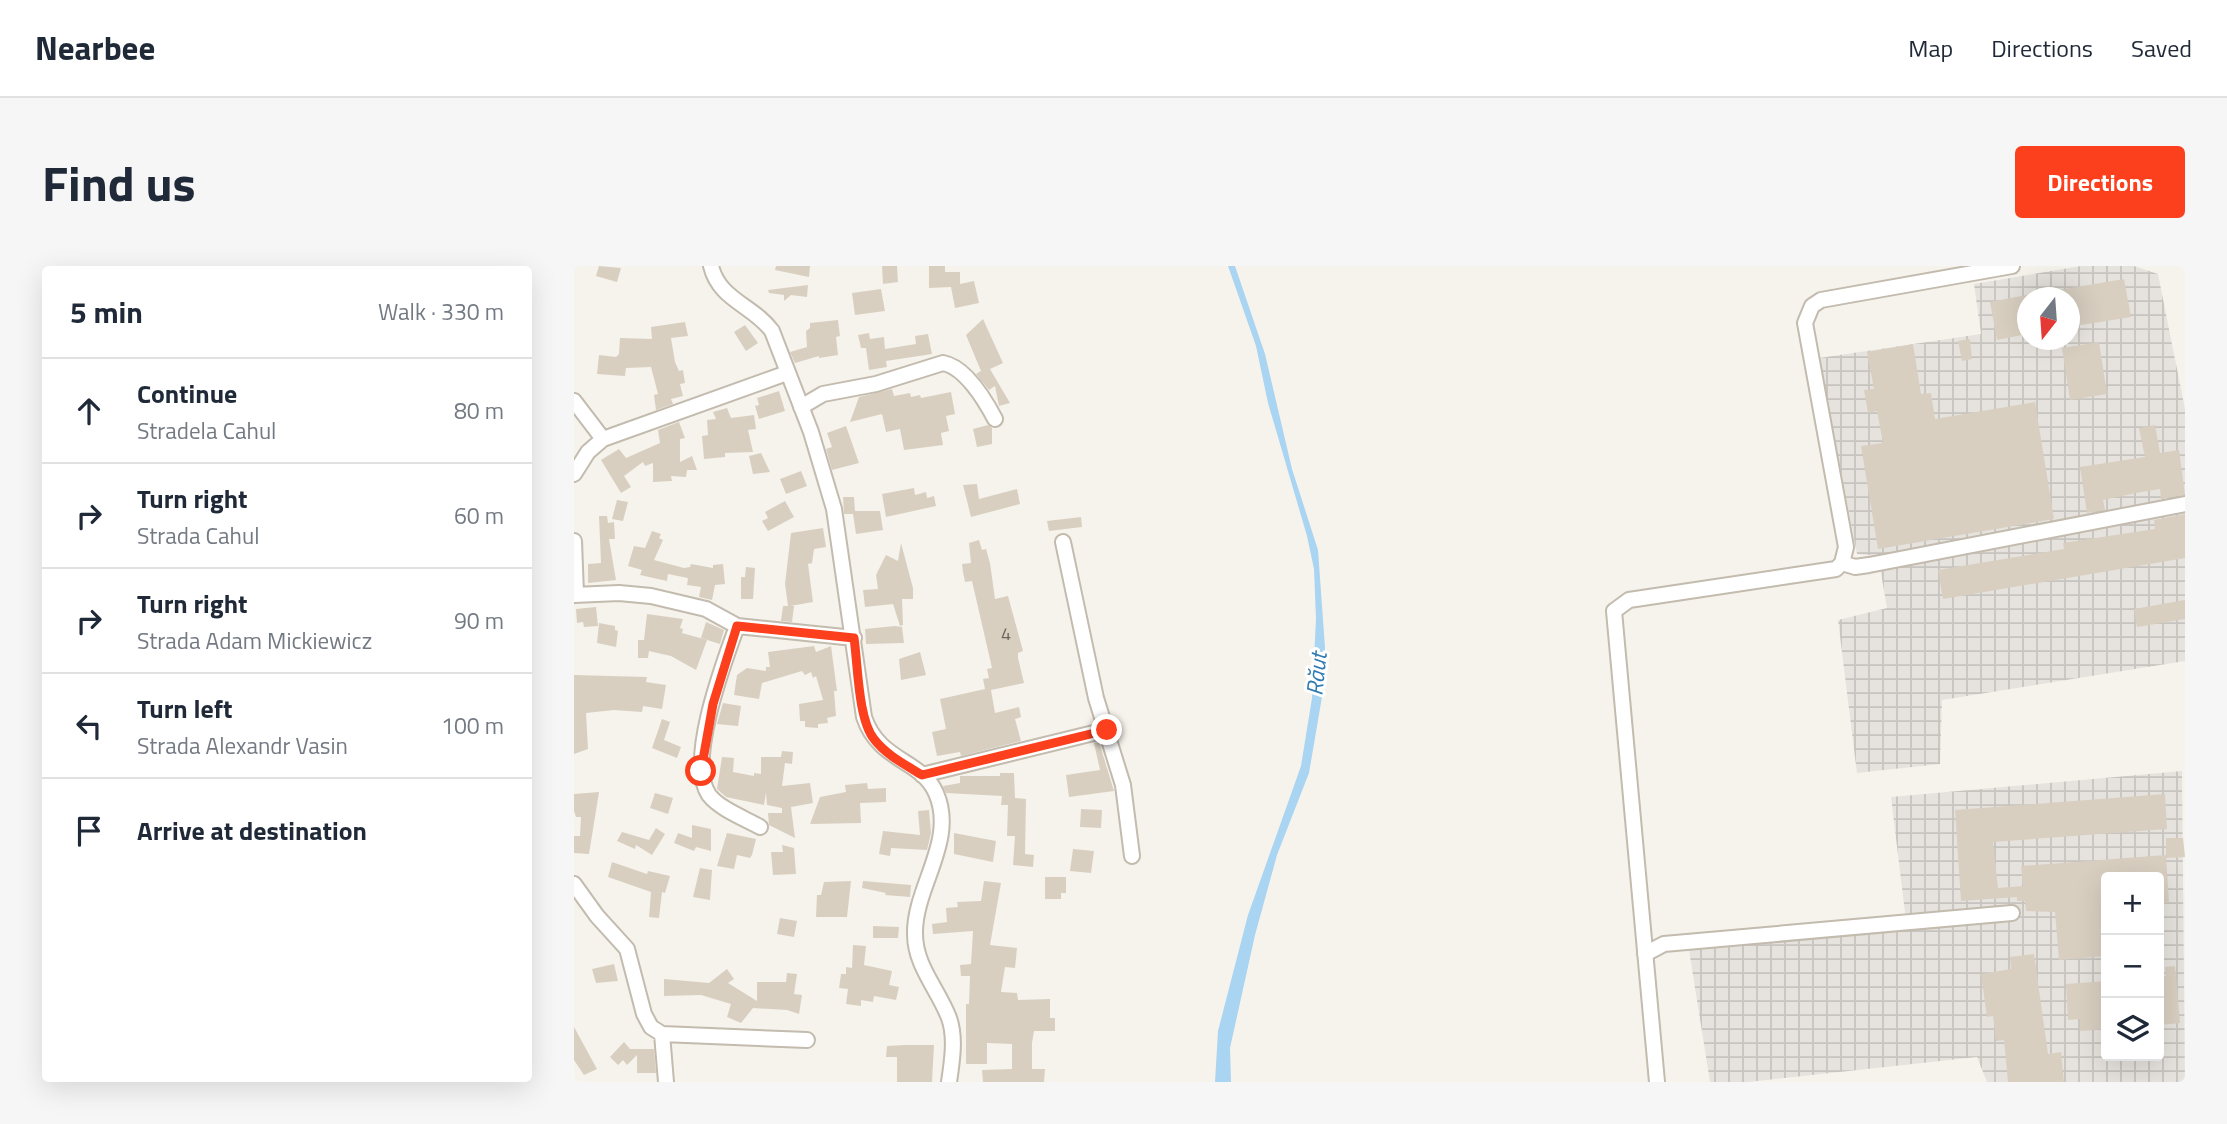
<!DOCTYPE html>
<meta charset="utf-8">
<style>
:root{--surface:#fff;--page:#f6f6f7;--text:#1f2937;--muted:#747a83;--line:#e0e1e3;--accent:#fc3f1d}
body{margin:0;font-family:"Titillium Web",sans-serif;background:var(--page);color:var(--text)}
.controls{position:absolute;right:21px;bottom:21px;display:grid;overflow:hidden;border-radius:7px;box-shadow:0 7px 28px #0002}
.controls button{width:63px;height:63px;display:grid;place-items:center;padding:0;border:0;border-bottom:2px solid var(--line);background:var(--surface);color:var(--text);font:35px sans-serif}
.compass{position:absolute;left:1443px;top:21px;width:63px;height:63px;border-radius:50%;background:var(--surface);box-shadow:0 7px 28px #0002;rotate:197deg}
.stop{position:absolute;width:21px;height:21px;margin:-16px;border:5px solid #fc3f1d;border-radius:50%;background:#fff}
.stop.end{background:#fc3f1d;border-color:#fff;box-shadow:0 2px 7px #0008}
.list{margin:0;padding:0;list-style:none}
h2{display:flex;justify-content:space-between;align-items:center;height:91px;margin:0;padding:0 28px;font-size:30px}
h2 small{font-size:23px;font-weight:400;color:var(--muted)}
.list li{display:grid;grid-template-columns:46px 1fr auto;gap:21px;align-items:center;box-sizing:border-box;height:105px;padding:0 28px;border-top:2px solid var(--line)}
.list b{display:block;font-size:26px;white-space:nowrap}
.list p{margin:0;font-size:23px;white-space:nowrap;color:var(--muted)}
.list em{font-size:23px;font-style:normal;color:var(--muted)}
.icon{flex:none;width:38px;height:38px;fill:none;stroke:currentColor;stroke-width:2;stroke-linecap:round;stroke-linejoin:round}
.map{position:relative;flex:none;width:1611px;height:816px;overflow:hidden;border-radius:7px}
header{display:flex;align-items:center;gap:42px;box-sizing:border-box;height:98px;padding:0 35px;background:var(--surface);border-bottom:2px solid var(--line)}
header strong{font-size:33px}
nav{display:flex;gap:38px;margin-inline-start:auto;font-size:24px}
.intro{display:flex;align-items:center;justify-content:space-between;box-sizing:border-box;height:168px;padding:0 42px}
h1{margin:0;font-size:49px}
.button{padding:18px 32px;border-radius:7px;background:var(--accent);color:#fff;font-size:24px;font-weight:700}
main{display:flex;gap:42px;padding:0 42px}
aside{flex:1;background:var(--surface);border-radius:7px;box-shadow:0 7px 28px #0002}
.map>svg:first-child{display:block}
.industrial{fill:url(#industrial-grid);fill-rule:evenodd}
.water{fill:#a9d4f2}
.building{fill:#d8cfc1}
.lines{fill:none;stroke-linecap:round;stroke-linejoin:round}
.minor-casing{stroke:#c2bbae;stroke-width:18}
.minor{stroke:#fff;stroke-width:14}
.route{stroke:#fc3f1d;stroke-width:9}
.labels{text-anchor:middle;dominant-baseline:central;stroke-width:6;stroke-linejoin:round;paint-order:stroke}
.number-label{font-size:18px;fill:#6e675b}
.water-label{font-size:23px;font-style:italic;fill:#2e7ab2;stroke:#fff}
</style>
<header>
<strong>Nearbee</strong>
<nav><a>Map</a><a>Directions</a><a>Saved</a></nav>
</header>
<div class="intro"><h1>Find us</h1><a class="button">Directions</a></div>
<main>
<aside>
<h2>5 min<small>Walk · 330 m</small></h2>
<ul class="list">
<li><svg class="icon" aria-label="ahead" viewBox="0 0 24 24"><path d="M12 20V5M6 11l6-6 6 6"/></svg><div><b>Continue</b><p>Stradela Cahul</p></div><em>80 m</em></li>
<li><svg class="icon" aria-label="right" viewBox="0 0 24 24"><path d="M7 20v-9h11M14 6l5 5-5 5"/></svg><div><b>Turn right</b><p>Strada Cahul</p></div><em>60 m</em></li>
<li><svg class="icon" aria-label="right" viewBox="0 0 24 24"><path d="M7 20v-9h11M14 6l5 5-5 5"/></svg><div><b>Turn right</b><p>Strada Adam Mickiewicz</p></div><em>90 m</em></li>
<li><svg class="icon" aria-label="left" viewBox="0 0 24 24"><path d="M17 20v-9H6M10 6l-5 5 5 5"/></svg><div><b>Turn left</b><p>Strada Alexandr Vasin</p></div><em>100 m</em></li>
<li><svg class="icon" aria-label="arrive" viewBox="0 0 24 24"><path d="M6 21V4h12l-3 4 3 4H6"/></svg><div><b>Arrive at destination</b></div></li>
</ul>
</aside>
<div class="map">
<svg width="1611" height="816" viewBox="0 0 1611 816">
<defs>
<pattern id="industrial-grid" width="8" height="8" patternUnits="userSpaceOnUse" patternTransform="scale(1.75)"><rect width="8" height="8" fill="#e6e2dd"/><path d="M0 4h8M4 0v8" fill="none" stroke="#c7c3be"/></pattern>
</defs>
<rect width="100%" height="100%" fill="#f6f3ec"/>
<!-- industrial -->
<path class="industrial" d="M1507,0h53l24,8 27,135v252l-243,39 -2,64 -83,9 -19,-153 49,-12 -9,-52 -21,-2 -38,-196 162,-24 -7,-50zM1454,32h42v42h-42z
M1608,505l3,311h-198l-10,-25 -229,25h-38l-21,-132 218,-21 -16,-132zM1532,611h53v179h-53z"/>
<!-- water -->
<path class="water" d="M654,0h7l30,88 27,115 26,81 7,98 -3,49 -13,76 -32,82 -22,80 -25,113 1,34h-16l3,-51 30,-116 53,-149 11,-68 4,-79 -2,-50 -7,-33 -39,-133 -12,-57z"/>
<!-- building -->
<path class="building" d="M25,0l22,2 -4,14 -21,-6z
M202,0h34l-1,11 -34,-7z
M308,0h15l1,16 -15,2z
M355,0h16v6h15v12l14,-3 5,22 -24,5 -4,-21 -22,1z
M1550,13l7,38 -62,10v-29h-22v-6z
M234,19l-1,12 -16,-2 -7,6v-6l-15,-2 -1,-3z
M307,23l4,22 -30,4 -3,-22z
M1453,29v39l-30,6 -7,-38z
M409,53l20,44 -13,6 20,34 -11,3 -4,-20 -6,4 -13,-16 5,-3 -15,-36z
M264,54l2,16 -4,1 2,18 -19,3v-2l-24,7 -5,-11 17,-5 -1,-16 4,-3v-5z
M111,56l3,14 -17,2 4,24 4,9 4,-1 2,13 -5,1 3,12 -12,3 2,5 -17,6 -2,-15 4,-1 -7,-27 -25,1 -1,8 -28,-2 2,-19 17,2 3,-3 1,-16 32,1 -1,-12z
M171,59l13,18 -12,8 -12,-19z
M295,67l1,6 14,-2 1,12 31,-5 -1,-8 13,-2 4,20 -46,7 1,6 -18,3 -3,-22h-5l-3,-13z
M1396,73l2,20 -10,2 -4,-20z
M1525,76l8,52 -37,6 -8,-52z
M1339,78l8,50 10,-1 4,26 100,-17 19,117 -176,30 -17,-103 22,-3 -6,-32 -9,2 -4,-23 10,-1 -7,-37z
M318,123l2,7 16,-3 1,4 9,-2 1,3 30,-6 4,22 -9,2 3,15 -8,2 2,12 -39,5 -4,-21 -14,3 -4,-18 -32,8 9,-25z
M205,125l6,20 -26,8 -4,-13 4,-1 -2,-7z
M153,142l4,10 23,-3 2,14 -8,1 5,22 -28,1v4l-21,2 -2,-23 6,-1 -1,-15 9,-1 -3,-7z
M105,156l6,16 -5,1v23l12,-6 5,14h-10l-1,7 -15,-1 1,5 -19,1v-19l-8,3 -2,-4 -19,14 7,11 -10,6 -20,-33 18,-11 7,9 34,-15 -2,-13z
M414,159l4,3v16l-15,3 -4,-18z
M1581,159l5,28 19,-3 6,45 -24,4 -1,-10 -19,3 -38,8 2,10 -18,3 -7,-46 65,-10 -6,-29z
M272,160l13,37 -27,7 -6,-21 6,-2 -5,-14z
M187,187l9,19 -17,2 -4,-18z
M227,205l6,15 -21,8 -6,-15z
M403,218l2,15 38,-10 3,15 -49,13 -8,-32z
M340,222l1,7 11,-3 1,6 7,-2 2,10 -50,11 -4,-23z
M269,231h11l1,14h25l3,19 -27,4 -3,-20h-9z
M43,234l11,2 -5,19 -11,-2z
M211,235l9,16 -26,14 -6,-10 6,-3 -3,-6z
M1611,248v44l-242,41 -5,-29 126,-21 -1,-6 92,-14 -1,-9z
M25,250h8l1,7 6,-1 1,17h-6l7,41 -28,3v-19l13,-1z
M507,251l1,10 -33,4 -2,-10z
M249,262l3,19 -12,2 -2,14 -4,1 5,38 -23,4h4l-2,16 -11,-1 2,-15h5l-3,-22 6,-51z
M78,265l9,3 -2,4 4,2 -9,20 30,8 6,-1 1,-3 22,4v-3l10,-1 2,20 -10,1 -3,15 -13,-3 2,-10 -14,-2 1,-7 -20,-4 -1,7 -27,-6 2,-5 -14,-4 6,-20 11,2z
M405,274l3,10 4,-1 4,14 5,36 13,-3 15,55 -5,2v5l6,25 -33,7 4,23 24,-6 2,10 -6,2 6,22 -60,15 -1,-4 -23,4 -5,-24 14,-3 -6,-30 45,-10 -2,-10 6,-1 -2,-9 5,-1 -20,-87 -7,1 -2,-10 -1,-8 9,-1 -2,-20z
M327,277l12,45v11h-11l1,26 -3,1 -7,-22 -28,3 -2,-17 15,-1 -2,-14 10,-20 12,6z
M172,301l9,1 -2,31h-12v-22h4z
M1611,334v19l-48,8 -3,-18z
M22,341l2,19 -14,1 -1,-5 -6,1 -1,-14z
M73,348l36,5 -3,9 3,1 -1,4 25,7 -11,30 -25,-14 -22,-5 -1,7h-10v-18h6z
M132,356l18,8 -4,14 -19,-6z
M25,357l16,3v4l3,1 -2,16 -19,-4z
M321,360l7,1 2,16 -38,1 -1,-15z
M240,380l2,6 15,-6 6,45h-3l2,25 -9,2 1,5 -10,1v4l-13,-1v-6h-5l-1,-17 24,-4 -7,-24 -3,2 -2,-6 -6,3 -3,-4 -40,12 -3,16 -25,-4 3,-20 10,-7 19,3v-4h4l-2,-15z
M346,386l6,23 -25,5 -2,-21z
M0,409l73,2 -1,5 20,3 -4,24 -19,-3 -1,6 -28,-2 -28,3 2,36 -14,5z
M149,437l18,3 -3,20 -21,-2z
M88,453l8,3 -6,18 17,7 -4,11 -25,-10z
M525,476l15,49 -45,6 -3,-22 34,-5 -6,-27z
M208,485l11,1 -1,12 -7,-1 -3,23 28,-3 3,20 -22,4 4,31 -26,-13 -1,-12h14v-5l-15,-3 -1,-13 -2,13 -38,-8 -9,-8 5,-32 12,1 -1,14 21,4v-3l7,1v-17h20z
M426,507h14l1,25 11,1 -1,55 9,1 -1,12 -20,-2 2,-29h-8l1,-31h-7l1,-9 -56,-3 -3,-7 17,-3v-7h40z
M293,517l1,6 18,-1v14l-26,1 1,20 -51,1 10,-27 26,-5 -1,-7z
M25,526l-10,62 -15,-1v-17h6l1,-19h-5l-2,-6v-17z
M81,527l18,5 -5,16 -18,-6z
M1591,528l2,35 -174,13 5,46 25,-2 -2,-20 145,-11 3,48 -10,1v-27h-53v79l-47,4 -4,-48 -29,-1 -1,-10h-8v-4l-56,4 -6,-91z
M507,543l21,1 -1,18 -21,-1z
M355,544l2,23 -4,17 -36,-2 -1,8 -11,-2 4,-23 37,4 -2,-24z
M118,559l19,4v22l-15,-4 -2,4 -20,-8 4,-10 14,5z
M82,562l9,6 -13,21 -16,-10 -1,4 -18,-8 5,-9 27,8z
M153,567l29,6 -4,16 -2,3 -13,-3 -3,14 -17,-3z
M380,567l42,8 -3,21 -39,-8z
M1592,572h17l2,19 -19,1z
M208,579l12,3 2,26 -23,1 -2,-23h12z
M499,583l21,2 -3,22 -21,-2z
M38,596l35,12 1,-3 22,5 -5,17 -3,-1 -3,26 -10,-1 2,-25 -43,-15z
M126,602l12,2 -2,30 -17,-3z
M471,611h21v16h-5v6h-16z
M277,615l-4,36h-31l1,-22h4l3,-13z
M289,615l48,4 -1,12 -25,-2 1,-2 -24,-5z
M410,615l17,2 -11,62 27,3 -2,20 -10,-1 -4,25 16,1 1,7 32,-1v19h5v13h-21l-2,12v26h13l-1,13h-61l-1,-12 30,-1v-25l-25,-1v21h-21v-60h3l1,-28h-9l-1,-11 11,-1 2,-33 -40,3 -1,-10 15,-2 -1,-14 12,-1 -1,-5 24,-1z
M206,652l17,3 -3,16 -17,-3z
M299,660l26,1 -1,11h-25z
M279,679l13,1 -2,19 28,6 -3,14 10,2 -3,13 -22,-4 -1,6 -12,-2v6l-15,-2 2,-15 -9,-1 2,-14h5v-7l6,1z
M1460,688l14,100 13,-2 3,30h-56l-4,-42 -8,1 -3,-25 -6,1 -6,-43 30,-5 -1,-12z
M40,698l4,17 -22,2 -4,-14z
M1601,700l5,57 -21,2v-48l7,-1 -1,-9z
M153,703l7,10 -6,4 29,18v-19h29l1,-9 10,1 -3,20 8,1 -3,19 -12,-4 -34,-2 -12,15 -14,-6 4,-13 -30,-9 -37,1v-17l45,4z
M1532,715v48l-26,2v-12l-12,1 -2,-36z
M0,761l23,42 -13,6 -10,-15z
M50,776l6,7h24l2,24h-19v-18l-10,10 -4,-5 -5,5 -8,-8z
M330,779h30l-2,37h-35v-25h-11l1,-11z"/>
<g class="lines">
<defs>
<path id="minor" d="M137,0c8,34 42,39 61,65l39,101 23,77 30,208c15,45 57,42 72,76 21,48 -22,94 -21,141 0,32 23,55 34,84 7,19 3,44 0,64
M0,135l29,38
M227,141l22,-13 53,-10 67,-21c22,4 42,37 52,56
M0,208l14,-22 15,-13 184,-66
M0,275l2,53
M489,276l33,156 27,87 9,71
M1268,297l13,4 14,-2 316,-61
M0,329l45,-2 32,3 55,13 31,17 117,12
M163,360c-13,36 -51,136 -28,169 11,14 35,23 51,32
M348,509l184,-45
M0,618l23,32 30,33 17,65 7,13 11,7 4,48
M1071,688l19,-10 348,-31
M88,768l145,6
M1083,816l-43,-471 15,-11 207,-31 6,-6 4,-16 -41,-224 7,-17 9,-6 191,-34"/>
</defs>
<!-- minor casing -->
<use href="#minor" class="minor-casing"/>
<!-- minor -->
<use href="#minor" class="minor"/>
</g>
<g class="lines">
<!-- route -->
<path class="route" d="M127,505l12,-67 24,-78 117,12c4,27 4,81 20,101 12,16 32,26 48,36l185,-45"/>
</g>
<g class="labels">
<!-- number labels -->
<g class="number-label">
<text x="432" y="367">4</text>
</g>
<!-- water labels -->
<g class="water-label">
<text transform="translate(742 408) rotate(-84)">Răut</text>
</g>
</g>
</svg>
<div class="controls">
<button>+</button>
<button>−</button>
<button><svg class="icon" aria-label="layers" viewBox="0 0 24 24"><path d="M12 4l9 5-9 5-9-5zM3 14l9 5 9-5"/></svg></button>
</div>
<svg class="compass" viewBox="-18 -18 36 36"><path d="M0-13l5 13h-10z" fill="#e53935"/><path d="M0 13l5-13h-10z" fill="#747a83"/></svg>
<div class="stop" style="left:127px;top:505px"></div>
<div class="stop end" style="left:533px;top:464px"></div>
</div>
</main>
